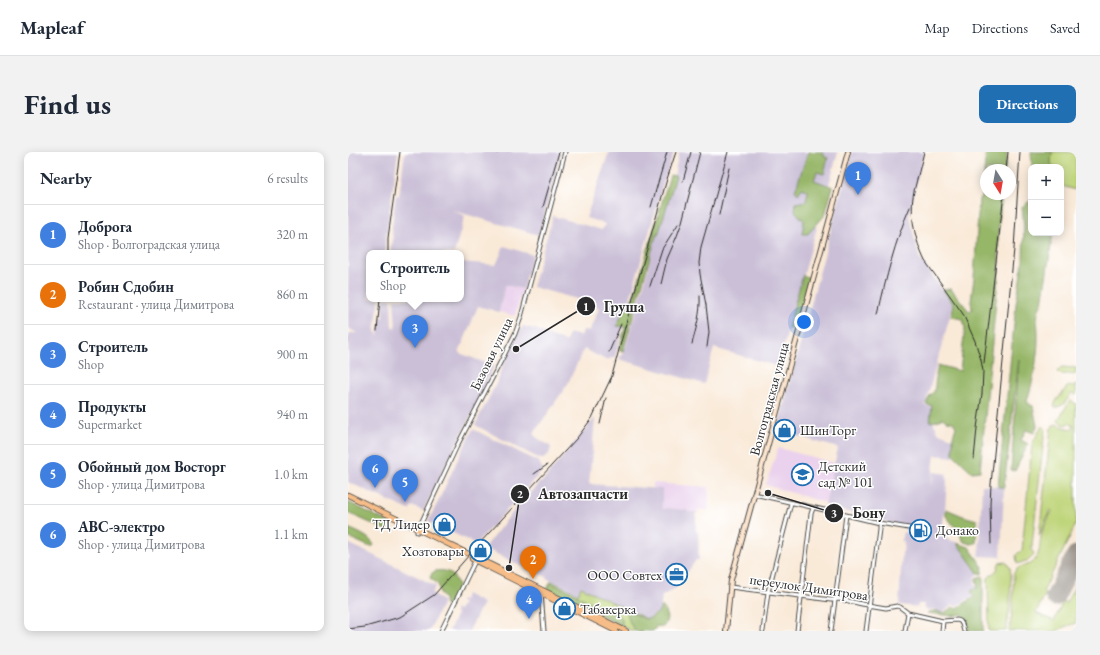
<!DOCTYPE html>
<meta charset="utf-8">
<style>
:root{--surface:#fff;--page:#f2f2f3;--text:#1f2937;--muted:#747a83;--line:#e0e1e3;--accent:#1f6fb2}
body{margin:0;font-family:"EB Garamond",serif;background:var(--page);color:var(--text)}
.controls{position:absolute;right:12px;top:12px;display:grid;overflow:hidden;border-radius:8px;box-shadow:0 2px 10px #0003}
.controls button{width:36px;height:36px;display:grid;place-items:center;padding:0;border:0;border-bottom:1px solid var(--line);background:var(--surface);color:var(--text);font:20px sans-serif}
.compass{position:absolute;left:632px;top:12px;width:36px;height:36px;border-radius:50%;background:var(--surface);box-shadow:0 2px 10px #0003;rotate:169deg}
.you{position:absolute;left:456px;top:170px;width:14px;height:14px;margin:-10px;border:3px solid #fff;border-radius:50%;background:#1a73e8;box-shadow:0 0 0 6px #1a73e833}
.badge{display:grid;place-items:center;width:26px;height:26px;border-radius:50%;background:var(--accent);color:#fff;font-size:13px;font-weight:700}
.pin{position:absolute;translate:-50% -33px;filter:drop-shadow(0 1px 2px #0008)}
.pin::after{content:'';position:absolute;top:21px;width:14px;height:12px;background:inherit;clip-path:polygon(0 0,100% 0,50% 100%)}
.popup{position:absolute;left:18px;top:98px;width:98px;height:52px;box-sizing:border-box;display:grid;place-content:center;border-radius:8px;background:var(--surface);filter:drop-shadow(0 1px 3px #0005);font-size:13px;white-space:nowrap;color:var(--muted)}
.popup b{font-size:15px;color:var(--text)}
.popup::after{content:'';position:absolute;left:50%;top:100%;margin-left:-8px;border:8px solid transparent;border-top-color:var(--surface)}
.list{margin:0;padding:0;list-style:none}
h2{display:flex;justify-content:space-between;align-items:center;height:52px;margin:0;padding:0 16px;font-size:17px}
h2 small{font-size:13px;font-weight:400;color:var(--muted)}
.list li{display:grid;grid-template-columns:26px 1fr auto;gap:12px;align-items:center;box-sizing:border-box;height:60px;padding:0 16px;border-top:1px solid var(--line)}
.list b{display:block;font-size:15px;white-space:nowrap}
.list p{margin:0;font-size:13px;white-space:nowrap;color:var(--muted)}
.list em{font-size:13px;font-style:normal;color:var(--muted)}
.map{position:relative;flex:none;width:728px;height:479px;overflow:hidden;border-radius:8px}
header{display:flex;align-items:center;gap:24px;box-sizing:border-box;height:56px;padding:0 20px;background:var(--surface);border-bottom:1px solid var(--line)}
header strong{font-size:19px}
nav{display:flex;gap:22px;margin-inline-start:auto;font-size:14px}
.intro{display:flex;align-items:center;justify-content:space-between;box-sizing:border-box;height:96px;padding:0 24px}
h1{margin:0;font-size:28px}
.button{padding:10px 18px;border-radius:8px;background:var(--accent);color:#fff;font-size:14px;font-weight:700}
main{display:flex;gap:24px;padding:0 24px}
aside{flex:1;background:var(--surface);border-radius:8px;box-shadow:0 2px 10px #0003}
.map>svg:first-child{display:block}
.built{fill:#ead1ed}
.industrial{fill:#cabfd7}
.green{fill:#bed478;stroke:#748052}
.forest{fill:#96b668;stroke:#60704a}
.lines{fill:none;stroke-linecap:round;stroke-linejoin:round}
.runway{stroke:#928a81;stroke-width:19}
.minor-casing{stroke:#4a4845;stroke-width:5}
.secondary-casing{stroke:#4a4845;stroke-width:6}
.primary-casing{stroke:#4a4845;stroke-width:6}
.minor{stroke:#fff;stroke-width:3}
.secondary{stroke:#fce5cf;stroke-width:4}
.primary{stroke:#f7bd88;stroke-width:4.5}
.rail{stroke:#2b2b2b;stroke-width:1}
.labels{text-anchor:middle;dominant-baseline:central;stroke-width:3;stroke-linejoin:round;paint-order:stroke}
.street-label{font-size:14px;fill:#2b2b2b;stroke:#fff}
.poi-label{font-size:14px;fill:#2b2b2b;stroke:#fff;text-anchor:start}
.leader{fill:none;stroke:#2b2b2b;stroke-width:1.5}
.callout-dot{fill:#2b2b2b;stroke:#fff;stroke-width:1.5}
.mark-label{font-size:12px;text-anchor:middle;font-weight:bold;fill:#fff}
.callout-label{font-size:15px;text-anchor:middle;font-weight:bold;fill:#2b2b2b;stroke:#fff;stroke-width:3;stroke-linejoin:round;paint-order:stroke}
</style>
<header>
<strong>Mapleaf</strong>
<nav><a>Map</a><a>Directions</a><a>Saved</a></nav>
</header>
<div class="intro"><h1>Find us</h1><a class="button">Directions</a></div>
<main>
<aside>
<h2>Nearby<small>6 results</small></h2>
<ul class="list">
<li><span class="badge" style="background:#3f7fe0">1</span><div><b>Доброга</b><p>Shop · Волгоградская улица</p></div><em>320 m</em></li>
<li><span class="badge" style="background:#e8710a">2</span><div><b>Робин Сдобин</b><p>Restaurant · улица Димитрова</p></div><em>860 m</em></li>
<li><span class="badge" style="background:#3f7fe0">3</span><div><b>Строитель</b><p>Shop</p></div><em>900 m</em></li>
<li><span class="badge" style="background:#3f7fe0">4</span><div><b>Продукты</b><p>Supermarket</p></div><em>940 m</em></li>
<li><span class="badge" style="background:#3f7fe0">5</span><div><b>Обойный дом Восторг</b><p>Shop · улица Димитрова</p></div><em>1.0 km</em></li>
<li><span class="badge" style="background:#3f7fe0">6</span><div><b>АВС-электро</b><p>Shop · улица Димитрова</p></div><em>1.1 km</em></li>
</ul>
</aside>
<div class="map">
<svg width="728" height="479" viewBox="0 0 728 479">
<rect width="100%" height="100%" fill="#fff"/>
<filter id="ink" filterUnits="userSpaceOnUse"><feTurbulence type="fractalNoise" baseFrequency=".025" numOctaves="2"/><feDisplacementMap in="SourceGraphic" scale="8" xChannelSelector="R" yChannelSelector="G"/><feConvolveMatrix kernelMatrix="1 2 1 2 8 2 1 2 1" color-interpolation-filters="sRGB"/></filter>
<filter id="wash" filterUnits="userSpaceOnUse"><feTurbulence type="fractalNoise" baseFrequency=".012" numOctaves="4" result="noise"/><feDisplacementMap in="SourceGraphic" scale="16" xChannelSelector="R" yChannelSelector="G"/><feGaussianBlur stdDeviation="0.9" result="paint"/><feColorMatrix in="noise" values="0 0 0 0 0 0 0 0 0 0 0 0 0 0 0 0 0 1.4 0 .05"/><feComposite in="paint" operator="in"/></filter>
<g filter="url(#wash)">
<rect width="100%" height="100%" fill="#f9e9d7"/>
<!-- built -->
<path class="built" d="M157,133l18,4 -8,27 -16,-4z
M430,296l60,16 -12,39 -60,-18z
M305,331l56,4 -1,23 -10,-1v4l-9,-1 -3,-2 -18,-2 -6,1v-20h-9z"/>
<!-- industrial -->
<path class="industrial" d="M0,0h50l-13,91v10h-16v46h10l-4,32 3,5 3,-19 2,1 1,-19h7l1,28 4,2 -2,-30h67v-37l34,3 2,-2 7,-17 29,9 -10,34 -18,-4 -6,27 -21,-6 -19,47 35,13 -14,31 -57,114 -11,-5 -3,4 -61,-28v-149h9l-9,-5z
M57,0h156l-22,83 -88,-25 14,6 -11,37h-63v-7l2,-5 -1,-14 4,-32 3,1z
M261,0h65l-12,35 -33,116 -14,54 -9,3 -22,-11 -17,36 -33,48v2l2,2 15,10 -2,7 -6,5h-2l-5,-2 -61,-32 25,-49 -1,-1 8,-18 16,-31 12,3 31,13 3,-9 12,3 2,-6 6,1 10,-22 -16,-11 -2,2 -49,-13 21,-71 49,14 3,-6 -19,-6z
M331,0h159l-56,200 1,1 -3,14 -66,-19 -10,36 -85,-25 5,-7 20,-68 12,-48 2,-1 17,-59 -1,-1z
M504,0h72l-15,64 10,41 34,48 -28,100 11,3 -2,16 5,9 16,6 -1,18 -19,-2 -4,32 3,-15 13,2 -1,4 1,3 -2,28 -4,25 6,3v2l9,3 22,32 -4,3 2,4 -2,1 3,5 -7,4 3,5 -10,6 -8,4 -2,-2 -10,8h-5l-1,-3 -10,1 -3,-3v-3h-6v3l-19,-2 3,-53h1l1,-11h-3l2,-9 7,1 -11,-8 -74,-19 13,-58 -61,-18z
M247,266l-6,66 73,5v20l6,-1 18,2 3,2h7v19l2,1 1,28h-3l-20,28 -14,8 -2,15 -13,8 -66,-32 -3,7 -27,-13 -4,-3v-1l-15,-6 -1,-2 -1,1 -46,-22 33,-41 23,-25 1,1z
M125,277l66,33 4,8 -67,74 -48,-23 10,-19 18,-39z
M634,333l22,2 -3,70 -22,-1z
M0,391l88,43 -4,7 11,9 -14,29h-81z
M118,442l17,9 -14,28h-20l8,-17 -2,-1 1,-4 3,1 4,-7 -3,-1 1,-2 3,1z"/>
<!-- green -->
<path class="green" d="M704,0h24v38l-14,-4 -1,-19h-8l-2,-4z
M714,215l14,1v6c-7,-2 -13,3 -19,-2l3,-4z
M728,232v12l-4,-3 -8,11 -8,4 -2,-1 2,-6 12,-15 4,1z
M723,249l5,3v120l-33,68 3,1 -10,20 18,8 9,-19 3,1 10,-19v39l-12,4 -7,4h-48l3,-18 2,-40c5,-10 15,-5 20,-12 7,-9 5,-14 7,-24 2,-9 7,-18 11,-26l-2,-1 -11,26 12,-108 5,-4 16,6 2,-4 -5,-3 -4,2 -6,-3 -1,-2 11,-18z
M694,274l3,2 -13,117v6l1,1 1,3 -5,5 -12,4 -1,-9 3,-3 3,-1 10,-107z
M658,410l4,6 1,7 -1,31 -4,25h-17l-1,-53 9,-8 2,-7z
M203,429l27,13 3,-7 66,32 -5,12h-10l-86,-41z"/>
<!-- forest -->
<path class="forest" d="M460,0h14l3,5 3,1 -4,16 -7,-2 -3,8 19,7 -8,28 -17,19h-6l2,-13 -9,-10 1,-8 10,-2 2,-10 -6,-3 -4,6 -3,-3z
M638,0h21l-2,18h-19v24h16l-4,39 1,35 -19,203 -8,1 -19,-18v-18l3,-9 -3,-5 -6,-1 -5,-3 -2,2 -10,2 2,-16 -6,-2 4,-9 4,-3c2,-9 1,-18 4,-27l22,6 5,-44 -2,-8 -12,-2 3,-12 -11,-15 8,-1 18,22 3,-1 -1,-9 3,-23 5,-79 3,-2c1,-6 1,-10 1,-16 1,-10 2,-19 3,-29z
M683,0h21l-1,11 2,4h-21z
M322,23l6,1 -18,59 -2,1 -33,115 -4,-1 6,-23 -8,-1 3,-8 14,-22z
M683,48v33h22l-11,71c-7,8 -4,21 -4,31 0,22 -4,44 -11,66l2,3 4,2 4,20 -3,7 -8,-3 -5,10 7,4 -13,27 -4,-1 8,-111 -15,128h-6l18,-183 7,-43 1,-35 -2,-19z
M455,123l7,3 -14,51 -8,-1z
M0,350l42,21 -1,5 -3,2 -38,-17z
M598,357l17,7 14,4 -1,23 -5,1 -7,-2 -6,-11 -12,-15z
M0,376c9,4 21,8 26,17l-2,2 -4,-1 -20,-9z
M609,391l12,4 14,20 -1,7 -4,-1z
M87,419c3,0 7,-1 10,0 8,1 14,12 13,20l-10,15h-3l-1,-7 -4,-5 -2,-10 -8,-6 1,-4z
M635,424v55h-15l1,-6 -7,-11 -10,2 -25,-3 10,-3 1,2 6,1 9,-6 3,2 18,-12 -3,-6 7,-4 -2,-9z
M203,431l70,34 1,2v6l-43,-21 -15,-9 -15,-5 -1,-2z
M313,455h2c4,7 6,13 0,20h-2l-4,-1 -4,5h-16l-3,-1 -4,-7 -3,-10 3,-1 15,7c6,0 14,-6 16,-12z"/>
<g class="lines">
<!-- runway -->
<path class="runway" d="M707,445l21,-42"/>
</g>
</g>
<g filter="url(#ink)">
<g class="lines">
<defs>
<path id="minor" d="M406,342l92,21 33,8 36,6
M69,380l40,-86 58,-112 6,-17 44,-165
M382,435l101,13 9,-1 22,5 24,4 11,-2 3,1 8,6 35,8 14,-1 3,1 2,3 2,7
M193,441l3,38
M93,479l34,-70
M415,479l5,-39 23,-89
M449,479l14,-117 2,-6
M483,479l15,-116
M518,479l13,-102v-6
M557,479l3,-18
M594,479l1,-10"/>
<path id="secondary" d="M378,479l5,-51 4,-15 113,-413"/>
<path id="primary" d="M0,343l278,136
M124,407l144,72"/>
</defs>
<!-- minor casing -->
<use href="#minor" class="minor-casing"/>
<!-- secondary casing -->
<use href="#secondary" class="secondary-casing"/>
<!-- primary casing -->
<use href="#primary" class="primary-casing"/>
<!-- minor -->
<use href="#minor" class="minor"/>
<!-- secondary -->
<use href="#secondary" class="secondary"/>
<!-- primary -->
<use href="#primary" class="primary"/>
<!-- rail -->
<path class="rail" d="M576,0c-3,13 -7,26 -10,39 -5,24 1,49 11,70l38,53 12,27 6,19 2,11 -1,23 -5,34 -3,31
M150,1l1,-1
M658,18l2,-18
M335,29l8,-29
M195,55l16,-55
M303,55l16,-55
M371,63l10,-47
M40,101v-15l12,-86
M313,132l6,-25 10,-23 5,-14 18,-70
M302,134l12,-37 16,-25
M530,162c8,-36 17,-73 32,-107
M29,179l3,-32
M344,192c4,-16 9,-31 8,-48
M359,195l2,-15 -3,-27 -6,-31 -1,-11 2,-16 27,-95
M261,200l12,-28
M636,211l20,-169
M262,231l21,-78 36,-126 9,-27
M252,272l6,-26
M186,322l13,-9
M643,392l-1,-40 1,-20 23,-235 6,-97
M0,477l17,-2 35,-10 34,-22 43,-49 100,-108 15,-20 19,-40"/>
</g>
</g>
<!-- icons -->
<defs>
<symbol id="shop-ring" viewBox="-11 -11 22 22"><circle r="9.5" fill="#fff" stroke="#1f6fb2" stroke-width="1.5"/><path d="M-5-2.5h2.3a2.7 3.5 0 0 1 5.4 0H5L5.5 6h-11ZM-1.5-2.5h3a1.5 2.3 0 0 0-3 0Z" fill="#1f6fb2"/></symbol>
<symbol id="school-ring" viewBox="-11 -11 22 22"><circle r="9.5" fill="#fff" stroke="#1f6fb2" stroke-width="1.5"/><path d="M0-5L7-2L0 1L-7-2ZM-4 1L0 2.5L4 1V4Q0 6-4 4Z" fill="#1f6fb2"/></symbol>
<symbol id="fuel-ring" viewBox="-11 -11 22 22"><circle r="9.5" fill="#fff" stroke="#1f6fb2" stroke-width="1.5"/><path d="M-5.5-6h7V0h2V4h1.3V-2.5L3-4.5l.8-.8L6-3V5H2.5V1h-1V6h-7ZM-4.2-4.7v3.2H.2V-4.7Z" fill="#1f6fb2"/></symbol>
<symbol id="office-ring" viewBox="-11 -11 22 22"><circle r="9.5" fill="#fff" stroke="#1f6fb2" stroke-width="1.5"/><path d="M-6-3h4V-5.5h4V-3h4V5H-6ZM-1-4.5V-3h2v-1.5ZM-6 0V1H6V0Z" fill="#1f6fb2"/></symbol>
</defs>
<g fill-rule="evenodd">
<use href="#shop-ring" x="424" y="266" width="25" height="25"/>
<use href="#school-ring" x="442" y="310" width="25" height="25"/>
<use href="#shop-ring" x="84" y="360" width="25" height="25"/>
<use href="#fuel-ring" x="560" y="366" width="25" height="25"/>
<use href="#shop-ring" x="120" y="386" width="25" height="25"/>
<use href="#office-ring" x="316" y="410" width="25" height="25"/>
<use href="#shop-ring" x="204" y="444" width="25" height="25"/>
</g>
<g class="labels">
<!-- street labels -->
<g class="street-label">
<text transform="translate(143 202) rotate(-64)">Базовая улица</text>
<text transform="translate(421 247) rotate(-75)">Волгоградская улица</text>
<text transform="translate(461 435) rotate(8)">переулок Димитрова</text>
</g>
<!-- poi labels -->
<g class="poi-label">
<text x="452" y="278">ШинТорг</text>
<text x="470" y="314">Детский<tspan x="470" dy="16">сад № 101</tspan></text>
<text x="82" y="372" text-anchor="end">ТД Лидер</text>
<text x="588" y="378">Донако</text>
<text x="116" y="399" text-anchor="end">Хозтовары</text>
<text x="314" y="423" text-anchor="end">ООО Совтех</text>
<text x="232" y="457">Табакерка</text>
</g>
</g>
<!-- callouts -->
<path class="leader" d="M168 197L238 154M161 416L172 342M420 341L486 361"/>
<g class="callout-dot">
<circle cx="168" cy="197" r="4"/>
<circle cx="161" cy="416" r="4"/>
<circle cx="420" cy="341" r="4"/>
<circle cx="238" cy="154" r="10"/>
<circle cx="172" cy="342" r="10"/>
<circle cx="486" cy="361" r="10"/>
</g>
<g class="mark-label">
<text x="238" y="159">1</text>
<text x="172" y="346">2</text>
<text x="486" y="365">3</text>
</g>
<g class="callout-label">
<text x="276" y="160">Груша</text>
<text x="235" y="347">Автозапчасти</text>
<text x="521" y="366">Бону</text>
</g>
</svg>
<div class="controls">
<button>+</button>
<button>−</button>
</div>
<svg class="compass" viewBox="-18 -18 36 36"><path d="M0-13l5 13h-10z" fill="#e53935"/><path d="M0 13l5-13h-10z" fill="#747a83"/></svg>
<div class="you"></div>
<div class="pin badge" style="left:510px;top:43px;background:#3f7fe0">1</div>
<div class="pin badge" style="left:185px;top:427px;background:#e8710a">2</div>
<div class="pin badge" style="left:67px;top:196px;background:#3f7fe0">3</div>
<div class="popup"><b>Строитель</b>Shop</div>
<div class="pin badge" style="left:181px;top:467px;background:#3f7fe0">4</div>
<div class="pin badge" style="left:57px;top:350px;background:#3f7fe0">5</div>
<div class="pin badge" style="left:27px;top:336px;background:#3f7fe0">6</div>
</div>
</main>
